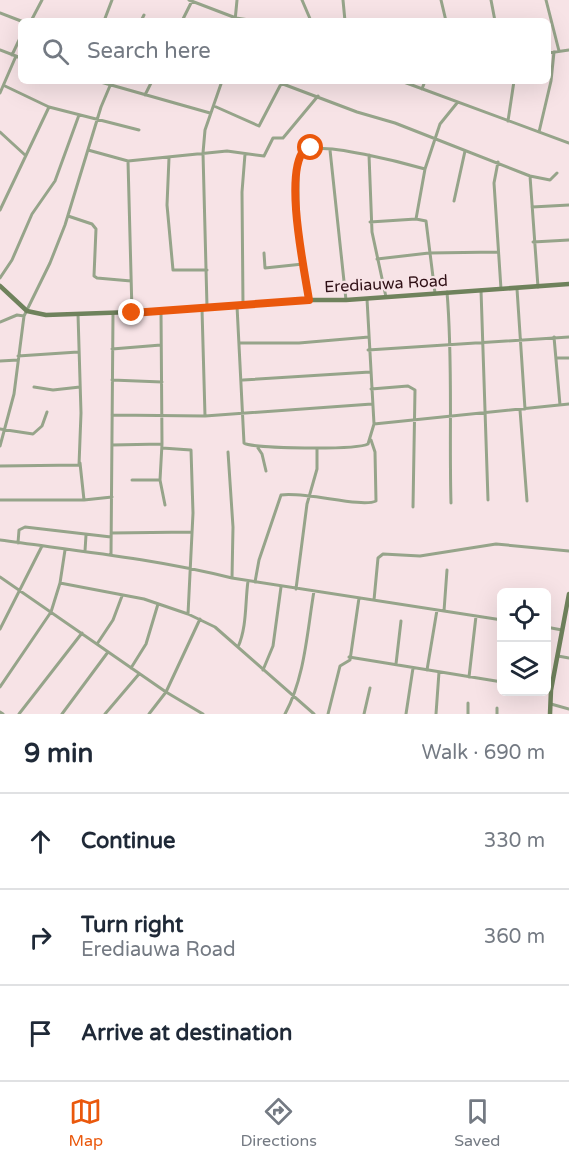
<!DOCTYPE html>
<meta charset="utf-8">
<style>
:root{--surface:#fff;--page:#f6f6f7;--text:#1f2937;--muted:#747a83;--line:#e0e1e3;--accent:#ea580c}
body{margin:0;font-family:"Varela Round",sans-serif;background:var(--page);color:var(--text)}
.controls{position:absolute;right:18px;bottom:18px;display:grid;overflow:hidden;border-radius:9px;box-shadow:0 6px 24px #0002}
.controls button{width:54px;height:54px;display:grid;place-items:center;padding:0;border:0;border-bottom:2px solid var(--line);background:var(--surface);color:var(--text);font:30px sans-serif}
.stop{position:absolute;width:18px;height:18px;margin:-14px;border:4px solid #ea580c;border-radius:50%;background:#fff}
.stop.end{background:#ea580c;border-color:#fff;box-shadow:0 2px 6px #0008}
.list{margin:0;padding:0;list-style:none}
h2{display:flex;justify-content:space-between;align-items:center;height:78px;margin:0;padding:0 24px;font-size:26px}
h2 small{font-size:20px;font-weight:400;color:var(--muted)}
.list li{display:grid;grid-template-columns:39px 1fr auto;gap:18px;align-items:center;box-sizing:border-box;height:96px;padding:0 24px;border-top:2px solid var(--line)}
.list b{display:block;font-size:22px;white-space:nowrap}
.list p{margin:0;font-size:20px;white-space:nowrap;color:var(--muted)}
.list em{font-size:20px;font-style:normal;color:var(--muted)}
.icon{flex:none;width:33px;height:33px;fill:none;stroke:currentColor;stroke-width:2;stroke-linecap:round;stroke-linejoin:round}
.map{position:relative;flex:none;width:569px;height:714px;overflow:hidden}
.search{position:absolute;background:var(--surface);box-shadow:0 6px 24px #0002;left:18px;right:18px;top:18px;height:66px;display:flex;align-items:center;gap:15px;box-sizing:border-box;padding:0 21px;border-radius:9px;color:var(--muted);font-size:22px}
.sheet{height:366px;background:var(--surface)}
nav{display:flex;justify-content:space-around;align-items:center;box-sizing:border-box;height:84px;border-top:2px solid var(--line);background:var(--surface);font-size:16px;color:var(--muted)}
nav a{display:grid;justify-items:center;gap:3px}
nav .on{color:var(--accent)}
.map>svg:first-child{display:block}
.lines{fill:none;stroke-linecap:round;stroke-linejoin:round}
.street{stroke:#96a48a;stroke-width:3}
.secondary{stroke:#6f825c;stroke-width:4.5}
.route{stroke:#ea580c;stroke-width:8}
.labels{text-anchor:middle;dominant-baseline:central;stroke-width:4.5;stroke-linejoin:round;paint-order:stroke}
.street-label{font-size:16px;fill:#2f0f15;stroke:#f7e3e6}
</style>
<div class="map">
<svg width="569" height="714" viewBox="0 0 569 714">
<rect width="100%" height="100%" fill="#f7e3e6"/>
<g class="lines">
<!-- street -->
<path class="street" d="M189,0l47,18 20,3
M302,0l9,21
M343,0l2,21
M441,0l5,21
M491,0l4,21
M546,0l13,51
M0,13l21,8
M31,21l11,-21
M104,21l8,-21
M141,21l3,-6
M182,21l10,-20
M235,21l2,-21
M0,50l21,8
M548,53l21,-3
M12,55l9,-19
M97,81l113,32
M275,81l82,31 38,11 135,53 20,4 7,-7
M401,81l168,62
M5,86l44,21 90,23
M422,89l3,-8
M0,93l16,-37
M145,95l7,-14
M214,106l45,20 22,-42
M508,121l6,-40
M0,132l25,23
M539,132l12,-51 3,-29
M88,150l40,11 99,-10 37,5 9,-18h10l35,-42
M330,150l16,150
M369,155l3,77 14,65
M169,158l-2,47 6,65h34
M128,161l4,151
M498,162l-4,21 7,106
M530,176l8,111
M454,201l11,-50
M532,207l37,-2
M0,210l49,-103
M68,216l24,8 4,5 -2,47 3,2 34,3
M416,219l9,-50 15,-45 17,-21
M370,222l46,-3 10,2 9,72
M533,242l36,-2
M264,253l1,15 38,-4
M377,259l52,-6 69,-1
M0,278l12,-18 20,-46 23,-33 24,-66
M517,289l8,120
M481,290l7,210
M447,292c6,70 2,141 4,211
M367,299l7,125 195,-20
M309,300l-11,-65v-75c2,-4 3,-9 8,-10 18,-8 98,13 119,19
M243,305l-1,-113 3,-38
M237,306l7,137c8,6 113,7 124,1l6,-20
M207,307l-4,-154 2,-23 17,-49
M202,309l3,107
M161,311l1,133 -2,36 5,25
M0,322l17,-7 7,1
M554,337l6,68
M239,343h60l70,-6
M112,349l49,-4
M368,350l201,-13
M18,356l60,-4
M556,358h13
M0,361l18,-1
M112,380l50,2
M243,380l127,-8
M34,387l19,3 27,-3
M371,389l37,-3 7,4 -2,117
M520,410l7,91
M112,415l93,1 167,-12
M0,429l33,5 9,-8 5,-14
M112,445l50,-1
M0,446l14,-52 10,-78 26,-53 15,-38 36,-118 11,-26
M162,448l29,2 2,63 -5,101
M258,448l4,6 4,17
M228,452l5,75 -1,51
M80,463l4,37
M0,466l79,-1 2,-52 -3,-99
M132,480h28
M0,500h84l28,-3
M111,533l81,-1
M0,540c78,11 156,19 232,38l270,42
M18,543l1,-13 6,-3 86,10
M85,551l1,-16
M111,555l2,-241
M0,577l166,115 37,22
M255,582l4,-22 22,-65c24,-4 80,13 95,6l-1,-49 -4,-12
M60,583l84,16 44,15 27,13 99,87
M296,589l11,-85 10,-35v-21
M374,600l4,-42 5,-4 37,2 76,-12 73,7
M444,611l3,-41
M546,627l16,3
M0,629l42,-83
M97,644l16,-24 9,-24
M238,647c9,-20 7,-44 10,-66
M558,656l11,2
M349,657l153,25
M396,664l5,-43
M131,668l15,-24 12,-40
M263,670l10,-24 8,-59
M427,670l10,-60
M469,677l7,-61
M0,687l51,-75 9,-29 5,-33
M551,704l18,5
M497,708v6
M0,712l3,2
M19,714l63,-81
M62,714l46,-62
M105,714l34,-40
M149,714l17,-22 34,-73
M285,714c20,-37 22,-82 29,-123
M328,714l12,-48 10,-6 9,-62
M364,714l6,-26
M406,714l7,-46
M436,714l3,-42
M468,714v-11"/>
<!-- secondary -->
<path class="secondary" d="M0,286l27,25 19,4 115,-4 148,-11h37l223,-16
M550,714l1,-24 18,-96"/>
</g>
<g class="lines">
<!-- route -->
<path class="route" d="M132,313l177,-13c-5,-32 -25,-126 -5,-150l7,-2"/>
</g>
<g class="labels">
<!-- street labels -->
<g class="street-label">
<text transform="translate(386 284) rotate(-3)">Erediauwa Road</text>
</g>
</g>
</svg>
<div class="controls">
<button><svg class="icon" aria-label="locate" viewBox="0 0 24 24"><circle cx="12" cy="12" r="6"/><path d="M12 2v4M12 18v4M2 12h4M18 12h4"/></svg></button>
<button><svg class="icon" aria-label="layers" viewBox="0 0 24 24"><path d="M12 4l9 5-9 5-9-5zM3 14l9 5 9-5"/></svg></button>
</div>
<div class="stop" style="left:311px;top:148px"></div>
<div class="stop end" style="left:132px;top:313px"></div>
<div class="search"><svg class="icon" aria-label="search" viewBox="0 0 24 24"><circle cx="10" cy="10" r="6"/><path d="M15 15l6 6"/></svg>Search here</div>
</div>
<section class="sheet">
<h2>9 min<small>Walk · 690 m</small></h2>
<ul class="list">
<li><svg class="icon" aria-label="ahead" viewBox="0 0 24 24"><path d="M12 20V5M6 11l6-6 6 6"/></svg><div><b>Continue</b></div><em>330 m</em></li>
<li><svg class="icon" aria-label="right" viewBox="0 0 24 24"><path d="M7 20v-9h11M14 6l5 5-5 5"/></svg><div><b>Turn right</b><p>Erediauwa Road</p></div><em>360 m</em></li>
<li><svg class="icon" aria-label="arrive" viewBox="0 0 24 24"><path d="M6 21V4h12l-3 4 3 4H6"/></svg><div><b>Arrive at destination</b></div></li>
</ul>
</section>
<nav>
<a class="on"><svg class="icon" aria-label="map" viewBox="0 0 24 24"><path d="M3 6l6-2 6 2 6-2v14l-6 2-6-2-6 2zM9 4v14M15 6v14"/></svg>Map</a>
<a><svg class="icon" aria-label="directions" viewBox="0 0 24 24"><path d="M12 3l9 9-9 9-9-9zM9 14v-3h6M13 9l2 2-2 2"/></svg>Directions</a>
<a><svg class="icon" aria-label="saved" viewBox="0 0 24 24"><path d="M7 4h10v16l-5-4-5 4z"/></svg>Saved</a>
</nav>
